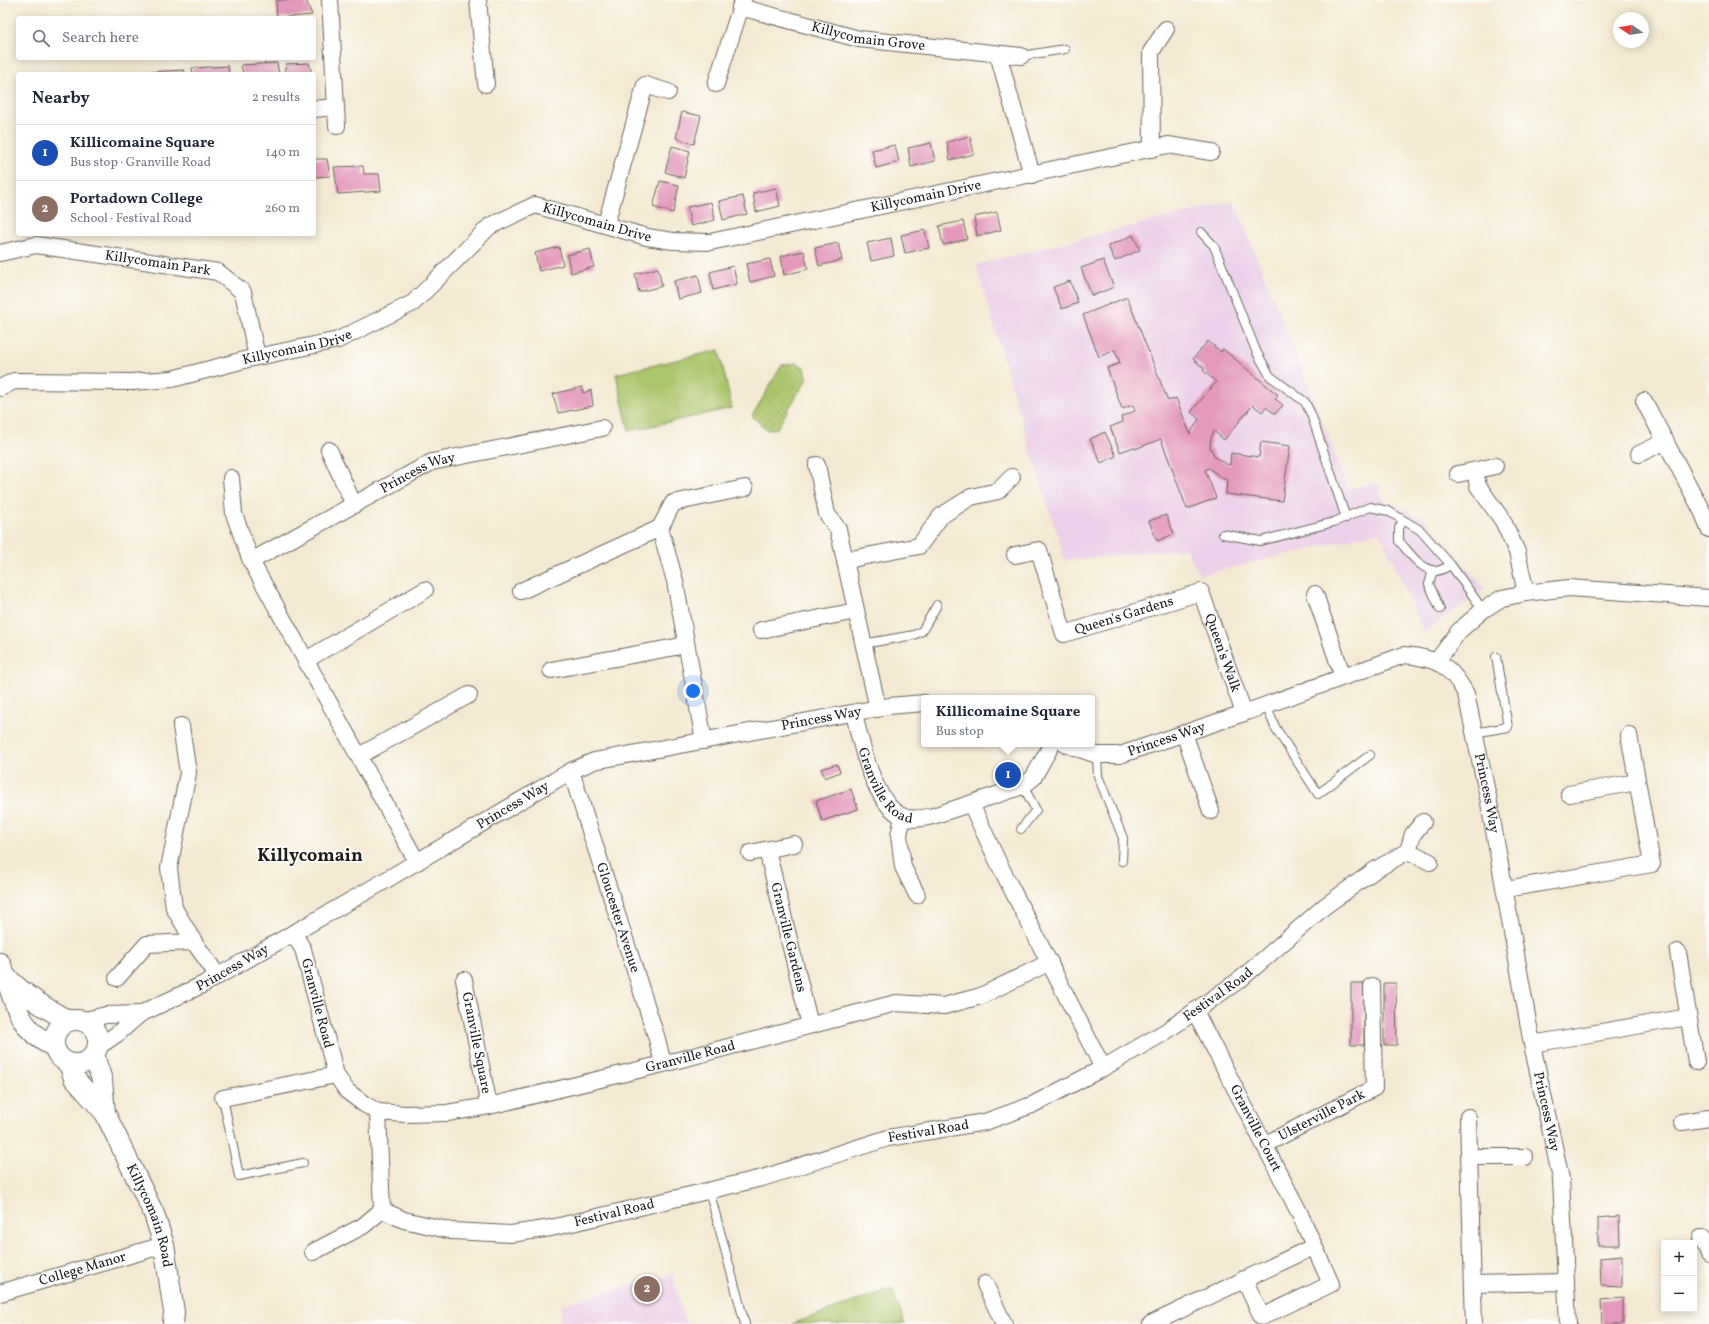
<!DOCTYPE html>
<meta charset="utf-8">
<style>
:root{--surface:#fff;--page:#f6f6f7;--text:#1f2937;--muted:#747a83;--line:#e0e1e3;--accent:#d1495b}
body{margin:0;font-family:Vollkorn,serif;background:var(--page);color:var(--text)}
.controls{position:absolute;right:12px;bottom:12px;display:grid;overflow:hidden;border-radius:4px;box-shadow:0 2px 10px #0003}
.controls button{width:36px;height:36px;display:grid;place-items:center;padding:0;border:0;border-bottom:1px solid var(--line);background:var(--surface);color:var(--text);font:20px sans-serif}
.compass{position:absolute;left:1613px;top:12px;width:36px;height:36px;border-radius:50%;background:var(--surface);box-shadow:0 2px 10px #0003;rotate:282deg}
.you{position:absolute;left:693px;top:691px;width:14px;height:14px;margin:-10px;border:3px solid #fff;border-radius:50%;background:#1a73e8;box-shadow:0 0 0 6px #1a73e833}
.badge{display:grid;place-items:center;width:26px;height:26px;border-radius:50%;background:var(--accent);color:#fff;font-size:13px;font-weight:700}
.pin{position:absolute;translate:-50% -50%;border:2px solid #fff;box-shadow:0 1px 4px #0006}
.popup{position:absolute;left:921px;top:695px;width:174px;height:52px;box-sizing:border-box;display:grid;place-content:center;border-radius:4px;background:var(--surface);filter:drop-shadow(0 1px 3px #0005);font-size:13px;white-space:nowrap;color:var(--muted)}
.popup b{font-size:15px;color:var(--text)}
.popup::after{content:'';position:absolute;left:50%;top:100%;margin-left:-8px;border:8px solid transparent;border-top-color:var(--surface)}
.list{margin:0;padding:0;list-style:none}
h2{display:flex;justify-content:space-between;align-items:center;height:52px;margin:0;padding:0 16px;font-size:17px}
h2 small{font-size:13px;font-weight:400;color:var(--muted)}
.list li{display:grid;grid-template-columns:26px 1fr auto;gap:12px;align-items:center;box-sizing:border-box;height:56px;padding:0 16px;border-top:1px solid var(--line)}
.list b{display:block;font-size:15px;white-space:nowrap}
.list p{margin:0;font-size:13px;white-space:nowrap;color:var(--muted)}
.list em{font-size:13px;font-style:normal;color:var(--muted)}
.icon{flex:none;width:22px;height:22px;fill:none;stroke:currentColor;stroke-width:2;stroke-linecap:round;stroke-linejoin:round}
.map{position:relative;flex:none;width:1709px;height:1324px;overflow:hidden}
.search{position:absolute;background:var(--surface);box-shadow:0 2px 10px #0003;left:16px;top:16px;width:300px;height:44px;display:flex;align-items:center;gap:10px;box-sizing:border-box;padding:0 14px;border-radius:4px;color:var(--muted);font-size:15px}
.panel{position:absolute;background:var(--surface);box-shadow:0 2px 10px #0003;left:16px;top:72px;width:300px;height:164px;border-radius:4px}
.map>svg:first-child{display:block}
.built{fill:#ecd1ea}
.park{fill:url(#park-dots);stroke:#647044}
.garden{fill:#abc56b;stroke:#647044}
.building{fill:#e398bc}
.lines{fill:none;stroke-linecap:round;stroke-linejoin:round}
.service-casing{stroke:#68645c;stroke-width:10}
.minor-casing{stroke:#68645c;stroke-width:18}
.tertiary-casing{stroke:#68645c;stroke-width:22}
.service{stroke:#fff;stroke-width:8}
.minor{stroke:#fff;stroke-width:16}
.tertiary{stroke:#fff;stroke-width:20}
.labels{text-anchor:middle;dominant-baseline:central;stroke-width:4;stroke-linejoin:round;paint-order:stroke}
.street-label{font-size:14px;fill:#1c1c1c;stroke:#fdfcf7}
.district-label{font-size:18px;font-weight:bold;fill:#1c1c1c;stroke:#fdfcf7}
</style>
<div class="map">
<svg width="1709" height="1324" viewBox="0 0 1709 1324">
<defs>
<pattern id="park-dots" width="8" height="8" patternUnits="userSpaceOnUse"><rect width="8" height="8" fill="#abc56b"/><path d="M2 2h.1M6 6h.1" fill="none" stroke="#93a95c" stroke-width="1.8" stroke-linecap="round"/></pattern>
</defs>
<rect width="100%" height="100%" fill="#fdfcf7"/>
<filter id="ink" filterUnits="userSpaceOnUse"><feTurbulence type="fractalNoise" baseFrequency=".025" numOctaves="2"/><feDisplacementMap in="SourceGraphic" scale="8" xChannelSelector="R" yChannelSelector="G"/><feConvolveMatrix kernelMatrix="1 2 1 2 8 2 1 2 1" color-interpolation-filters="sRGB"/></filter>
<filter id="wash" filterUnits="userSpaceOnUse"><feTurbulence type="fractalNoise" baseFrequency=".012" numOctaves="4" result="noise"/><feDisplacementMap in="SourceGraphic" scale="16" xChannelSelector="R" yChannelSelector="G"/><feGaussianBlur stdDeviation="0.9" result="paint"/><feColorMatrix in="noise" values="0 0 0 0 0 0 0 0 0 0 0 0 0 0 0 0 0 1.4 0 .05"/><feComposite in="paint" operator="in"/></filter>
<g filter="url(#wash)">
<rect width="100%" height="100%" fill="#f4ead3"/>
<!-- built -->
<path class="built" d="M1234,201l75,185 39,102 31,-5 4,18 41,17 61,71 -61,43 -44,-100 -180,43 -14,-26 -121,11 -37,-118 -52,-177z
M672,1274l14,50h-127l3,-20z"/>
<!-- park -->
<path class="park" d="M797,363l7,4 3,12 -30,49 -10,2 -15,-14 30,-51z"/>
<!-- garden -->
<path class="garden" d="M719,350l13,58 -103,23 -13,-57z
M892,1288l13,36h-113z"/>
<g id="blocks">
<!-- building -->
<path class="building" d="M282,0h24l6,15 -35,3 -1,-17z
M277,63l2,11h-36l-2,-9z
M309,63l3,11h-28l2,-10z
M228,66l1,8h-36l-1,-6z
M184,70l1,4h-37v-2z
M682,112l19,4 -7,28 -18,-6z
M970,136l4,18 -24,6 -3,-18z
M931,143l4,18 -24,6 -3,-19z
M895,145l4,17 -23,6 -4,-18z
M672,146l18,5 -6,27 -19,-6z
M314,159h13l3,17 -16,1z
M363,166l1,8h15l2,17 -43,3 -4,-27z
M660,181l19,4 -6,28 -20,-6z
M776,188l4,18 -24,6 -3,-19z
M743,196l4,18 -24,6 -4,-19z
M711,202l4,18 -24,6 -4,-19z
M997,212l4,18 -24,6 -3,-19z
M963,221l4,18 -24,6 -4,-19z
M925,230l4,18 -24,5 -4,-18z
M1133,235l7,15 -25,11 -7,-15z
M891,238l3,18 -23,5 -4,-18z
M838,243l4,17 -23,6 -4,-18z
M559,247l4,18 -24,6 -4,-18z
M590,249l4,18 -23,6 -4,-18z
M804,251l4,18 -24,6 -3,-19z
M770,259l4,17 -24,6 -4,-18z
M1103,260l11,27 -22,9 -11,-28z
M733,266l4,18 -24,6 -3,-18z
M658,268l4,18 -23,6 -4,-18z
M698,275l4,18 -24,6 -4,-18z
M1070,281l8,22 -16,6 -9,-22z
M1127,297l41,104 8,-3 14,36 9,-15 -8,-7 25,-30 -13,-12 1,-2 -11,-9 15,-18 13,11 2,-3 55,46 -3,4 8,6 -8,9 -9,-7 -4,5 -9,-7 -29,35 -10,-9 -3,7 -1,9 5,10 11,7 4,1 1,-12 28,4 2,-15 29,4 -8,55 -56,-7 1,-14 -7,-3 -11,-9 -4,2 11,28 -29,11 -26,-70 -26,10 -1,-2 -14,5 -10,-25 13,-5 -2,-5 14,-6 -2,-6 -11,4 -15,-41 13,-5 -5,-13 -16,7 -16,-42z
M582,387l1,6 8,-3 2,16 -35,7 -5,-19z
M1105,432l11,24 -15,7 -11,-24z
M1166,515l8,19 -17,7 -8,-20z
M837,764l3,8 -15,6 -4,-9z
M851,789l7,20 -36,12 -6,-20z
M1351,983h13v62h-13z
M1384,983h12l1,62h-13z
M1619,1216l1,29h-22v-27z
M1622,1256v30l-21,-1 -1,-27z
M1623,1298v26h-21l-1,-24z"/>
</g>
</g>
<g filter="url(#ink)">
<use href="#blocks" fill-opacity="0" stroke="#68645c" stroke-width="1"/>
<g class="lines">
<defs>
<path id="service" d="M1021,56l44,-7
M1201,232l13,14 43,107 13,23 35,26 6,12 35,104
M1403,520l-4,8v13c10,11 21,29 37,30 4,0 11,-4 15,-6
M1223,534l38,7 73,-19 36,-15 18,4 32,19 31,35 32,45
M1433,570l-4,14 11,25
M863,644l51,-9 8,-4 15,-26
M1266,705l9,22 43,67 52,-39
M1474,733l34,-6 -12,-70
M1097,755l1,21 25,62 -1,23
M1021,829l15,-19 -13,-24
M223,1098l16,78 64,-13
M709,1190l36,134"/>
<g id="minor">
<path d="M330,0l7,126"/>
<path d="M478,0l8,84"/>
<path id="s1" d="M740,7l119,32 162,17"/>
<path d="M998,54l34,121"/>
<path d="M716,84l27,-84"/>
<path d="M314,109l21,-2"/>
<path d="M1152,149l-1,-97 15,-23"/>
<path d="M606,224l39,-139 23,7"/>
<path id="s2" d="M0,253l36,-8 182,27 25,20 14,65"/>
<path id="s3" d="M0,388l14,-7 117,1 41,-3 76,-20 90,-19 75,-37 77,-77 45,-21 112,32 26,4 37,1 458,-97 43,7"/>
<path d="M1644,401l59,112 6,16"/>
<path d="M329,450l25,55"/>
<path d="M1639,454l27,-13"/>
<path d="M817,465l10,49 11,15 40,180"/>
<path d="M1475,471l3,15 25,35 14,31 9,41"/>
<path d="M1458,474l37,-8"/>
<path d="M231,478l3,36 17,47 166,301"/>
<path d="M660,528l15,53 29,160"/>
<path id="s4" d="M1015,555l24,-5 25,84 137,-42 43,121"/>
<path id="s5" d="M251,561l181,-99 170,-34"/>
<path d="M845,562l11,-4 63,-12 22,-30 30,-19 27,-6 14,-14"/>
<path d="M521,591l139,-63 13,-25 72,-15"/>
<path d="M1315,594l28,83"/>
<path d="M761,630l95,-19"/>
<path d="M306,660l119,-70"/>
<path d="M1437,661l22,-30 24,-21 19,-12 24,-5 43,-5 140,10"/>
<path d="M551,670l135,-25"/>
<path id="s6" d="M854,713c6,28 20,91 48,103 9,5 21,2 31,0l90,-30 10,-8 19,-34"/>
<path d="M181,726l7,47 -19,95 5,40 20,34 24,34"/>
<path d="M1184,733l27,78"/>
<path id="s7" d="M1065,744l32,11h23l124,-42 160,-58c32,3 46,9 62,39l22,103 44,247 29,135 7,145"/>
<path d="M359,756l110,-61"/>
<path id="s8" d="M571,771l86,268 6,25"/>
<path d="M1569,794l68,-12"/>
<path d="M971,804l28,60 104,204"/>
<path d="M903,817l-4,18 4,32 14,28"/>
<path d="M1423,822l-10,12 -5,17 22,11"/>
<path id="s9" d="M767,850l43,175"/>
<path d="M750,853l44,-9"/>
<path d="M1506,889l146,-25 -23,-129"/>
<path id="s10" d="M293,933l10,16 33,126 11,16 17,13 14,8 27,2 42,-1 42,-7 174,-42 233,-61 48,3 37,-10 69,-34"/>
<path d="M1678,952l18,110"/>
<path d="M117,978l30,-34 47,-2"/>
<path id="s11" d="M464,980l25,126"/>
<path id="s12" d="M1195,1011l104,201 32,72 -69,33 -18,-38"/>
<path d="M81,1021l25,-6 34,-1"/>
<path d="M1532,1044l156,-27"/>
<path id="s13" d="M98,1047l19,-13 23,-20 64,-30 165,-94 202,-119 23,-10 295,-55 35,-3"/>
<path d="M223,1098l113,-23"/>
<path d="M1468,1117l6,207"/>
<path d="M1682,1122l27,-4"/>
<path id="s14" d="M1264,1145l110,-57 -2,-102"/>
<path d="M1470,1157h55"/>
<path id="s15" d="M382,1210l22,10 48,11 59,3 40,-6 211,-50 126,-40 97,-16 47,-17 71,-37 62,-36 77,-54 83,-72 50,-36 33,-19"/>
<path d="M1701,1238l8,15"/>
<path d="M313,1252l50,-26 19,-16 -4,-98"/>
<path d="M985,1284l19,40"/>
<path d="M1473,1284l93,-2"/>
<path id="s16" d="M0,1293l164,-48"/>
<path d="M1151,1324l162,-77"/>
</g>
<g id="tertiary">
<path d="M0,963c15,34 15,66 53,83"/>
<path d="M7,978c19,18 39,31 62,43"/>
<circle cx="76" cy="1042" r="22"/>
<path d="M94,1056l8,24 3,33"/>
<path id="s17" d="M69,1064l5,14 31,35 49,101 10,31 10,67 -1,12"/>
</g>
</defs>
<!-- service casing -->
<use href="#service" class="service-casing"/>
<!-- minor casing -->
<use href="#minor" class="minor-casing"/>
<!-- tertiary casing -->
<use href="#tertiary" class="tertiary-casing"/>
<!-- service -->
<use href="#service" class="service"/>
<!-- minor -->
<use href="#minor" class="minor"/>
<!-- tertiary -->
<use href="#tertiary" class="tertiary"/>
</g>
</g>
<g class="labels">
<!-- street labels -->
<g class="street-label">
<text stroke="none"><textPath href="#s1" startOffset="132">Killycomain Grove</textPath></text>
<text stroke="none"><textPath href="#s3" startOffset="987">Killycomain Drive</textPath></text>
<text stroke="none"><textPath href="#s3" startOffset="651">Killycomain Drive</textPath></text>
<text stroke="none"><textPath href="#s2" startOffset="160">Killycomain Park</textPath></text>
<text stroke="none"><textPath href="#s3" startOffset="303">Killycomain Drive</textPath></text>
<text stroke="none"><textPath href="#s5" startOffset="189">Princess Way</textPath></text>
<text stroke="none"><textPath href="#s4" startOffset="175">Queen's Gardens</textPath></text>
<text stroke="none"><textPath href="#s4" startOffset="320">Queen's Walk</textPath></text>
<text stroke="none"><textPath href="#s13" startOffset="805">Princess Way</textPath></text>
<text stroke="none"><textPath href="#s7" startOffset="106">Princess Way</textPath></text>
<text stroke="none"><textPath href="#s6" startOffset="82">Granville Road</textPath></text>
<text stroke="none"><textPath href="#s7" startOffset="537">Princess Way</textPath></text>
<text stroke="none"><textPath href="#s13" startOffset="481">Princess Way</textPath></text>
<text stroke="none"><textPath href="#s8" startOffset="154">Gloucester Avenue</textPath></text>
<text stroke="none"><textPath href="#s9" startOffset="90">Granville Gardens</textPath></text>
<text stroke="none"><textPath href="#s13" startOffset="157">Princess Way</textPath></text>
<text stroke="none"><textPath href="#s15" startOffset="887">Festival Road</textPath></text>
<text stroke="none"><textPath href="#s10" startOffset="75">Granville Road</textPath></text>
<text stroke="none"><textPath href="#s11" startOffset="64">Granville Square</textPath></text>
<text stroke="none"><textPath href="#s10" startOffset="525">Granville Road</textPath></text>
<text stroke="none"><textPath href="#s7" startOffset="861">Princess Way</textPath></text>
<text stroke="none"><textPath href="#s14" startOffset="65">Ulsterville Park</textPath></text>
<text stroke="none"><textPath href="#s12" startOffset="132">Granville Court</textPath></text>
<text stroke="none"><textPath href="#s15" startOffset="563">Festival Road</textPath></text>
<text stroke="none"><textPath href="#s15" startOffset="238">Festival Road</textPath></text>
<text stroke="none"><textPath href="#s17" startOffset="174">Killycomain Road</textPath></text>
<text stroke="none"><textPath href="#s16" startOffset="86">College Manor</textPath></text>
</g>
<!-- district labels -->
<g class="district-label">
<text x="310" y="856">Killycomain</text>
</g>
</g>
</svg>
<div class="controls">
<button>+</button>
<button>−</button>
</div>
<svg class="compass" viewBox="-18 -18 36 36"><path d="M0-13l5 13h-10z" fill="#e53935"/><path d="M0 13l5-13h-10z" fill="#747a83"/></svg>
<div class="you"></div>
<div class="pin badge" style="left:1008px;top:775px;background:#1a4fb4">1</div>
<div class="popup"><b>Killicomaine Square</b>Bus stop</div>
<div class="pin badge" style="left:647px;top:1289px;background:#8d6e63">2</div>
<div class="search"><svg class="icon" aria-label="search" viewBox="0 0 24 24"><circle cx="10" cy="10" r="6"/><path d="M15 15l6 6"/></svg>Search here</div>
<section class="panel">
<h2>Nearby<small>2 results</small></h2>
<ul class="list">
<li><span class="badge" style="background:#1a4fb4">1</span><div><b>Killicomaine Square</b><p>Bus stop · Granville Road</p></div><em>140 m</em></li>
<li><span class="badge" style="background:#8d6e63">2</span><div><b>Portadown College</b><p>School · Festival Road</p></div><em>260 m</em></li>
</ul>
</section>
</div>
